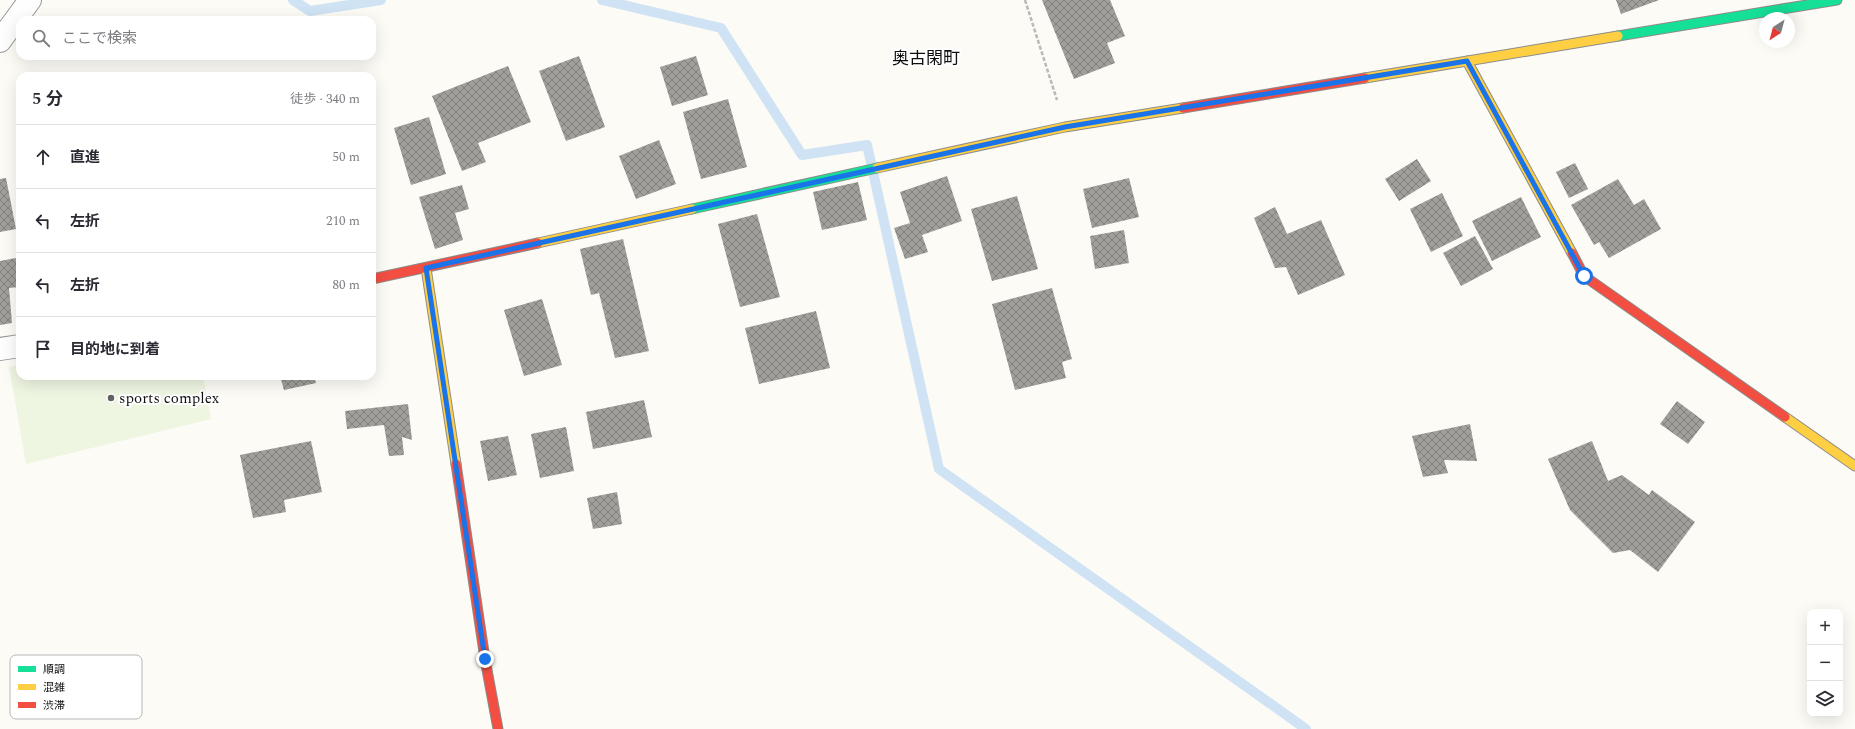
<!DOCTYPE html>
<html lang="ja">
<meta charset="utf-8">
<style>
:root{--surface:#fff;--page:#f7f7f7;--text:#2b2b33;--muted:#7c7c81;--line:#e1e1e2}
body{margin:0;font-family:Spectral,"Noto Sans JP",serif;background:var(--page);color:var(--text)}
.controls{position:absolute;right:12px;bottom:12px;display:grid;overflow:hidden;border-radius:8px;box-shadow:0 4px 16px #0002}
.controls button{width:36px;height:36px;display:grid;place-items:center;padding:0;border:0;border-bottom:1px solid var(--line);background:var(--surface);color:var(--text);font:20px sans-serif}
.compass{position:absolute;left:1759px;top:12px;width:36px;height:36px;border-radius:50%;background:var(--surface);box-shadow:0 4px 16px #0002;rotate:216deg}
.stop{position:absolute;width:12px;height:12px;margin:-9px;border:3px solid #1a73e8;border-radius:50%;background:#fff}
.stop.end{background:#1a73e8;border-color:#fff;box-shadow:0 1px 4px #0008}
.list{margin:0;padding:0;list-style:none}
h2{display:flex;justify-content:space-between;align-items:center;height:52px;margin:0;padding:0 16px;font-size:17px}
h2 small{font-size:13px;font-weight:400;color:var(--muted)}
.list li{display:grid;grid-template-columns:26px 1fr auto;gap:12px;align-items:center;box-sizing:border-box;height:64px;padding:0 16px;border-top:1px solid var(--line)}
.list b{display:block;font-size:15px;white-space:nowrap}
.list em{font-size:13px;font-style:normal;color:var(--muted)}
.icon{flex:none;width:22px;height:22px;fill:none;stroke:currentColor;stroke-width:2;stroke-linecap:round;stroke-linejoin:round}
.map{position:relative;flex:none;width:1855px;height:729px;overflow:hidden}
.search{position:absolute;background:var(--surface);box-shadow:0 4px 16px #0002;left:16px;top:16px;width:360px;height:44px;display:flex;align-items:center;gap:10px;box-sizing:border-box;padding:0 14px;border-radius:12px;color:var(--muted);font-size:15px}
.panel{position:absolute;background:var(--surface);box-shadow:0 4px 16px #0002;left:16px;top:72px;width:360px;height:308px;border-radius:12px}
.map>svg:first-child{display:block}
.pitch{fill:#eef5e1}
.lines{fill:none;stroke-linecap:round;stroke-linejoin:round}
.stream{stroke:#cfe3f4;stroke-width:10}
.building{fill:url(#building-cross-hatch)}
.street-casing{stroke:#969694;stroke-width:24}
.fast-casing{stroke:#8d8c8a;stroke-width:11}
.slow-casing{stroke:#8d8c8a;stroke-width:11}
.jam-casing{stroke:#8d8c8a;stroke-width:11}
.path{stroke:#b9b9b8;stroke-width:2.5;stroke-dasharray:4 2;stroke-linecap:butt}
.street{stroke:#fffefe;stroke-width:22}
.fast{stroke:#16e098;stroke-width:9}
.slow{stroke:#ffcf43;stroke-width:9}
.jam{stroke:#f24e42;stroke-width:9}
.route{stroke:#1a73e8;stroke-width:5}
.poi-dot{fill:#636260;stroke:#fff;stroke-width:1.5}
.labels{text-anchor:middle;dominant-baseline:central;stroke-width:4;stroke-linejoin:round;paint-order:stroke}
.poi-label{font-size:15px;fill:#101010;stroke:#fff;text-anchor:start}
.quarter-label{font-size:17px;fill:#101010;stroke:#fff}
.key{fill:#fff;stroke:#b7b7b7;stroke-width:1}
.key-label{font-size:11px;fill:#101010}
</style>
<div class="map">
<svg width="1855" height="729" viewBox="0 0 1855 729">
<defs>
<pattern id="building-cross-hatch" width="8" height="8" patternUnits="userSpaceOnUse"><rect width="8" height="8" fill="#a09f9b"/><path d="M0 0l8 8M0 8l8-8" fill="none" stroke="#81807d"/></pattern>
</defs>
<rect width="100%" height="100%" fill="#fcfbf6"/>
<!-- pitch -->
<path class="pitch" d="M20,365v11h183l8,43 -185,45 -17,-97z"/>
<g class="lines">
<!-- stream -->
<path class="stream" d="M293,0l17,11 71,-11
M602,0l119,28 81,127 65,-10 72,324 367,260"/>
</g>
<!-- building -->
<path class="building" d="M1042,0h68l15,36 -18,7 8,20 -41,16z
M1616,0h43l-38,14z
M579,56l26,71 -39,14 -27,-70z
M696,56l12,39 -36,11 -12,-39z
M508,66l23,56 -53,21 8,19 -24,9 -30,-75z
M728,99l19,68 -46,12 -18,-67z
M429,117l17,57 -35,11 -17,-57z
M659,140l17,44 -40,15 -17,-43z
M1417,159l14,22 -32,20 -14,-22z
M1575,163l13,26 -19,9 -13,-26z
M947,176l15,45 -40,14 6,17 -23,7 -11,-31 16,-5 -10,-31z
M6,178l10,51 -16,3v-53z
M1129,178l10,39 -47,11 -9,-39z
M1618,179l16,26 10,-6 17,30 -52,29 -10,-16 -5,3 -23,-40z
M858,182l9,38 -45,10 -9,-38z
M462,185l7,24 -14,4 8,27 -28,9 -16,-52z
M1442,193l21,43 -32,16 -21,-43z
M1017,196l21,73 -46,12 -21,-72z
M1521,197l20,40 -49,24 -20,-40z
M1275,207l12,27 34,-14 24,55 -47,20 -12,-28 -11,1 -21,-50z
M757,214l23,83 -40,10 -22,-83z
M1124,230l5,33 -34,6 -5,-33z
M1475,236l18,33 -32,17 -18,-33z
M623,239l26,112 -34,7 -16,-65 -8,2 -11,-46z
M16,258l4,13v16l-11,1 3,35 -12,2v-64z
M1052,288l20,71 -10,3 4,16 -51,12 -23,-86z
M542,299l20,66 -38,11 -20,-66z
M816,311l14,57 -71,16 -14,-56z
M280,376h34l2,7 -32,7z
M644,400l8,37 -59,12 -7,-37z
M1677,401l28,21 -17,22 -28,-20z
M408,404l4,36 -10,-3 2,18 -15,1 -5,-31 -37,4 -2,-18z
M1470,424l7,37 -33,-1 4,13 -25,4 -11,-41z
M566,427l8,44 -34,7 -9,-44z
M508,436l9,39 -29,6 -8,-40z
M311,441l11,51 -38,8 2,12 -33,6 -13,-63z
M1592,441l16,40 14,-6 27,20 3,-5 43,32 -37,50 -28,-22 -17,3 -43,-43 -22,-51z
M617,492l5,32 -29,5 -6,-31z"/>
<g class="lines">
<defs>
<path id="street" d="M0,41l30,-41
M0,349l20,-3"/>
<path id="fast" d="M1618,36l219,-36
M692,209l185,-41"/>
<path id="slow" d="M1467,61l105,192
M1365,78l253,-42
M877,168l188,-41 118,-19
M538,243l154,-34
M426,268l30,196
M1785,417l70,49"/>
<path id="jam" d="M1183,108l182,-30
M1572,253l12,23 201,141
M372,279l166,-36
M456,464l29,195 13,70"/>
</defs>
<!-- street casing -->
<use href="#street" class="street-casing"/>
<!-- fast casing -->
<use href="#fast" class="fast-casing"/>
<!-- slow casing -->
<use href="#slow" class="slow-casing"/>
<!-- jam casing -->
<use href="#jam" class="jam-casing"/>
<!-- path -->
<path class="path" d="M1025,0l32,100"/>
<!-- street -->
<use href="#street" class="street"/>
<!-- fast -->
<use href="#fast" class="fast"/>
<!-- slow -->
<use href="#slow" class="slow"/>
<!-- jam -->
<use href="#jam" class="jam"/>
</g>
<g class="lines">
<!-- route -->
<path class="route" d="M485,659l-59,-391 639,-141 402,-66 117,215"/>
</g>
<!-- markers -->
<circle class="poi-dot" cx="111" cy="398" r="4"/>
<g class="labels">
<!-- poi labels -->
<g class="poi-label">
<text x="119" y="398">sports complex</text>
</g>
<!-- quarter labels -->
<g class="quarter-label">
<text x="926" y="59">奥古閑町</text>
</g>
</g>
<!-- legend -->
<rect x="10" y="655" width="132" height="64" rx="6" class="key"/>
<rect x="18" y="666" width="18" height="6" fill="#16e098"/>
<rect x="18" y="684" width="18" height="6" fill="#ffcf43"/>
<rect x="18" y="702" width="18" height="6" fill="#f24e42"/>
<g class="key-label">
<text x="43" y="673">順調</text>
<text x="43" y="691">混雑</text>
<text x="43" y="709">渋滞</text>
</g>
</svg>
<div class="controls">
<button>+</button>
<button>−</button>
<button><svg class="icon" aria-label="layers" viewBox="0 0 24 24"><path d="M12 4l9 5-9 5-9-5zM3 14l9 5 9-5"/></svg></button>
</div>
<svg class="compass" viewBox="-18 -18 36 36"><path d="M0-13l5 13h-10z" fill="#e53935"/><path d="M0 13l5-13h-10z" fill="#7c7c81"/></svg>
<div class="stop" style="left:1584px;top:276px"></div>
<div class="stop end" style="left:485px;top:659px"></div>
<div class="search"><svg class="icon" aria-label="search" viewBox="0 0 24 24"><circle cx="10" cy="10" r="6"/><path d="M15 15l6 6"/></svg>ここで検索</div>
<section class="panel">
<h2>5 分<small>徒歩 · 340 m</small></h2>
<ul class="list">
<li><svg class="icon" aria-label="ahead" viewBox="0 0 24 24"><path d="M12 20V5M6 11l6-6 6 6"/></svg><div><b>直進</b></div><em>50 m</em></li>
<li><svg class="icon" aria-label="left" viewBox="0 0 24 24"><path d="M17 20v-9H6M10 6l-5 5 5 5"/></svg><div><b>左折</b></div><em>210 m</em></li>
<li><svg class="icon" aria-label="left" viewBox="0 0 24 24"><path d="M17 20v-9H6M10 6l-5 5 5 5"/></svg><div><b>左折</b></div><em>80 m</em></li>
<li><svg class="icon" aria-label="arrive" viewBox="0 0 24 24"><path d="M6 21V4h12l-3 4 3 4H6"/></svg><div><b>目的地に到着</b></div></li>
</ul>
</section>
</div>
